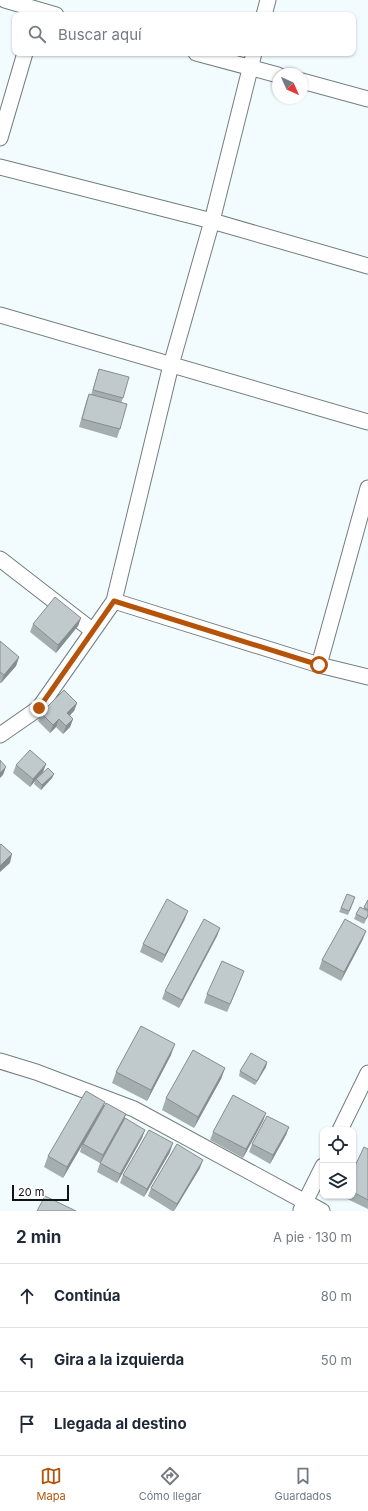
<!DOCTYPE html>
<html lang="es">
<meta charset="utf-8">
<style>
:root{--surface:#fff;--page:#f6f6f7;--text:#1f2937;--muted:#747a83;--line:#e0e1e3;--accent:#b45309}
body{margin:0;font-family:Inter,sans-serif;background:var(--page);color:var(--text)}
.controls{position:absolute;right:12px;bottom:12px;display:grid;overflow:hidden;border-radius:8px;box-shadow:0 1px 3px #0004}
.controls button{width:36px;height:36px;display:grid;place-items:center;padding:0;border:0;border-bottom:1px solid var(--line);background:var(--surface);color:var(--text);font:20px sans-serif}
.compass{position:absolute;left:272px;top:68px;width:36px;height:36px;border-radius:50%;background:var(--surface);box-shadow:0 1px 3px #0004;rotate:135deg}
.scale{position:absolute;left:12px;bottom:10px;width:57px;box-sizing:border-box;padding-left:4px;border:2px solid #111415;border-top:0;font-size:11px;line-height:14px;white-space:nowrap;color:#111415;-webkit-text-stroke:3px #fff;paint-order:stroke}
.stop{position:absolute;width:12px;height:12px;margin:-9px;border:3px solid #b45309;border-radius:50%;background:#fff}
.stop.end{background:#b45309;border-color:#fff;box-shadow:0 1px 4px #0008}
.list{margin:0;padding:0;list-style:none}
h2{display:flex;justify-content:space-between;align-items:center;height:52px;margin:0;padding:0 16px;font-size:17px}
h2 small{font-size:13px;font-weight:400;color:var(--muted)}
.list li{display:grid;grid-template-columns:26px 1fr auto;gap:12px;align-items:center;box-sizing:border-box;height:64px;padding:0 16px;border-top:1px solid var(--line)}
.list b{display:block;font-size:15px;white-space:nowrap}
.list em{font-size:13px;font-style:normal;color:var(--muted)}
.icon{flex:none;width:22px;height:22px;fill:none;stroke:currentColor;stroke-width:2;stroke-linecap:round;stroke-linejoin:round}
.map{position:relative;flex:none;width:368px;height:1211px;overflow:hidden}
.search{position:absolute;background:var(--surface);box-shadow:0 1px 3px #0004;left:12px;right:12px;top:12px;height:44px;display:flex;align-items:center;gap:10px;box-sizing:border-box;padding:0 14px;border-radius:8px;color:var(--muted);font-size:15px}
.sheet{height:244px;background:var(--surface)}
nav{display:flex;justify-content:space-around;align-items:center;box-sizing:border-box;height:56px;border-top:1px solid var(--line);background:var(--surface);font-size:11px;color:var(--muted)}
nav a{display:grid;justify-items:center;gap:2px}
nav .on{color:var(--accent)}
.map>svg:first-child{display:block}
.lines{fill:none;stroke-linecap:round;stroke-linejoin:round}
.minor-casing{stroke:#747d7e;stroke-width:17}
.minor{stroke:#fff;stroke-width:15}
.wall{fill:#a5aeaf}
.shaded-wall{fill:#868d8f}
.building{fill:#c0cacc;stroke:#868d8f}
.route{stroke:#b45309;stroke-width:5}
</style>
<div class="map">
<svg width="368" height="1211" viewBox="0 0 368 1211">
<rect width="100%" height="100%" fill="#f2fcfe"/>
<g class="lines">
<defs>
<path id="minor" d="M5,0l51,15
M264,15l4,-15
M196,53l82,22
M302,81l66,18
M0,138l25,-85
M0,167l212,54 156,45
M0,315l368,107
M0,559l93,72
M114,601l205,64 49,12
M319,665l49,-177
M0,735l39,-27 75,-107 57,-236 41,-144 42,-168
M0,1061l36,11 98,37 188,102
M340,1130l28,-57
M301,1210l22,-44"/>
</defs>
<!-- minor casing -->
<use href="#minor" class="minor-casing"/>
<!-- minor -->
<use href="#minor" class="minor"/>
</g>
<!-- wall -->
<path class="wall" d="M99,369l24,29 -2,5 -1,26 -3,9 -38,-11 7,-25 3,-8 2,1z
M81,618l-3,8 -22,27 -26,-21 3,-8z
M0,641l19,16 -3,9 -15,17h-1z
M77,703l-3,8 -4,4 3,4 -3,8 -7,7 -7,-7 -6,6 -12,-12 3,-8z
M46,764l-3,8 11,2 -2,4 -11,12 -7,-6 1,-3 -5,6 -17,-14 3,-8z
M368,900v16l-4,8 -10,-5 2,-5 7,-5z
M354,901l-6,14 -9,-3 2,-4z
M185,919l-23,44 -22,-11 3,-8z
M220,928l-3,8 -38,72 -17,-9 3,-8z
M363,939l-22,42 -22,-12 3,-9z
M241,979l-14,33 -23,-9 3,-9z
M171,1055l-24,46 -35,-18 4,-11z
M267,1062l-1,5 -11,18 -16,-9 1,-5z
M225,1068l-4,11 -27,49 -32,-18 4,-12z
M101,1111l25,3 -3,7 22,9 -3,8 -25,45 -20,-11 3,-9 17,-29 -17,29 -20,-11 2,-7 -19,33 -19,-11 4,-11z
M266,1113l-3,8 -20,37 -33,-18 3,-8z
M289,1127l-3,8 -16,29 -21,-12 3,-8z
M368,1149v60l-27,-13h12v-26z
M170,1152l-26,45 -24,-14 3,-8z
M200,1168l-26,43h-2l-24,-15 3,-8z"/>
<!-- shaded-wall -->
<path class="shaded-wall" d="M81,618l-3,8 -22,27 2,-8z
M19,657l-3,9 -15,17 3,-8z
M77,703l-3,8 -10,10 3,-8z
M59,719l-3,8 -6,6 3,-8z
M73,719l-3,8 -7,7 3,-8z
M46,764l-3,8 -7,7 -1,2 -5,6 3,-8z
M6,767l-3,8 -3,3v-5z
M54,774l-2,4 -11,12 1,-5z
M12,854l-2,9 -10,9v-6z
M188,911l-3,8 -23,44 3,-8z
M220,928l-3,8 -38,72 3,-8z
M366,931l-3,8 -22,42 3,-9z
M244,971l-3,8 -14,33 3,-8z
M175,1044l-4,11 -24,46 4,-11z
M267,1062l-1,5 -11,18 2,-4z
M225,1068l-4,11 -27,49 4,-11z
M105,1102l-4,11 -38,65 4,-11z
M266,1113l-3,8 -20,37 3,-9z
M126,1114l-3,9 -23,40 3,-8z
M289,1127l-3,8 -16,29 3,-9z
M145,1130l-3,8 -25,45 3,-9z
M173,1143l-3,9 -26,45 3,-8z
M203,1160l-3,8 -26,43 3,-7z"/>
<!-- building -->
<path class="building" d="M99,369l30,8 -6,21 -30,-8z
M89,394l38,10 -7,25 -38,-10z
M55,597l26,21 -23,27 -25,-21z
M0,641l19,16 -15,18 -4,-3z
M64,690l13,13 -10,10 6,6 -7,7 -7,-7 -6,6 -12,-12z
M30,750l16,14 -13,15 -17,-14z
M0,760l6,7 -6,6z
M48,768l6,6 -12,11 -6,-6z
M1,844l11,10 -12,12v-21z
M347,894l8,3 -6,14 -8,-3z
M167,899l21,12 -23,44 -22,-11z
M368,900v10l-4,-3z
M360,907l8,4v4l-2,4 -10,-5z
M204,919l16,9 -38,72 -17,-9z
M345,919l21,12 -22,41 -22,-12z
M222,961l22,10 -14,33 -23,-10z
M141,1026l34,18 -24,46 -35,-18z
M193,1050l32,18 -27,49 -32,-19z
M251,1053l16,9 -10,19 -17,-10z
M86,1091l19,11 -38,65 -19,-11z
M233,1095l33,18 -20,36 -33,-17z
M106,1103l20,11 -23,41 -20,-11z
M267,1116l22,11 -16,28 -21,-11z
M125,1118l20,12 -25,44 -20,-11z
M149,1130l24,13 -26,46 -24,-14z
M177,1144l26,16 -26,44 -26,-16z
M364,1147l4,2v51l-15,-8v-22z
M45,1196l31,15h-39z"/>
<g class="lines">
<!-- route -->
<path class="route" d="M39,708l75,-107 205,64"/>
</g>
</svg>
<div class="controls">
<button><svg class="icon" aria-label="locate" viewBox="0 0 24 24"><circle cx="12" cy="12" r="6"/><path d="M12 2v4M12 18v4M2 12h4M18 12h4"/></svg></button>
<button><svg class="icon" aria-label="layers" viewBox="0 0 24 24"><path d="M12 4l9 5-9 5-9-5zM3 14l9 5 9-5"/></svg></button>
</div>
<svg class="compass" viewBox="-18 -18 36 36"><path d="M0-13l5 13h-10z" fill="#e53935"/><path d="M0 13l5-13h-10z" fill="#747a83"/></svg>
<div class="scale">20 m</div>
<div class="stop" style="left:319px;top:665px"></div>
<div class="stop end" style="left:39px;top:708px"></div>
<div class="search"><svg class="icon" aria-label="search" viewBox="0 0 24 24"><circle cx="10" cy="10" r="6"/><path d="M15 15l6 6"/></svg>Buscar aquí</div>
</div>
<section class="sheet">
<h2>2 min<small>A pie · 130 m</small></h2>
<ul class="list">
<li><svg class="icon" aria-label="ahead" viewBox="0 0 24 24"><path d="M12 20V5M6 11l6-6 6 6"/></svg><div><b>Continúa</b></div><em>80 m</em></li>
<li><svg class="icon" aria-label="left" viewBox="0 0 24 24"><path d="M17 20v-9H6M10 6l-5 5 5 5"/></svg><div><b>Gira a la izquierda</b></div><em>50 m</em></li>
<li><svg class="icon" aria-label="arrive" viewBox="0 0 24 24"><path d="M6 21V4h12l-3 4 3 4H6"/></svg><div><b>Llegada al destino</b></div></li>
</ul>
</section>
<nav>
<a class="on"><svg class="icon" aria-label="map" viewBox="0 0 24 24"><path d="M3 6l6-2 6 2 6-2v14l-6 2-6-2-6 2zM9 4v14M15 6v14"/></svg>Mapa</a>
<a><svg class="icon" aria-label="directions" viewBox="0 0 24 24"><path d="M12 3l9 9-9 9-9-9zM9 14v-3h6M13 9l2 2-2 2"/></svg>Cómo llegar</a>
<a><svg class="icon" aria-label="saved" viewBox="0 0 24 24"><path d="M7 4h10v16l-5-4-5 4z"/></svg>Guardados</a>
</nav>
